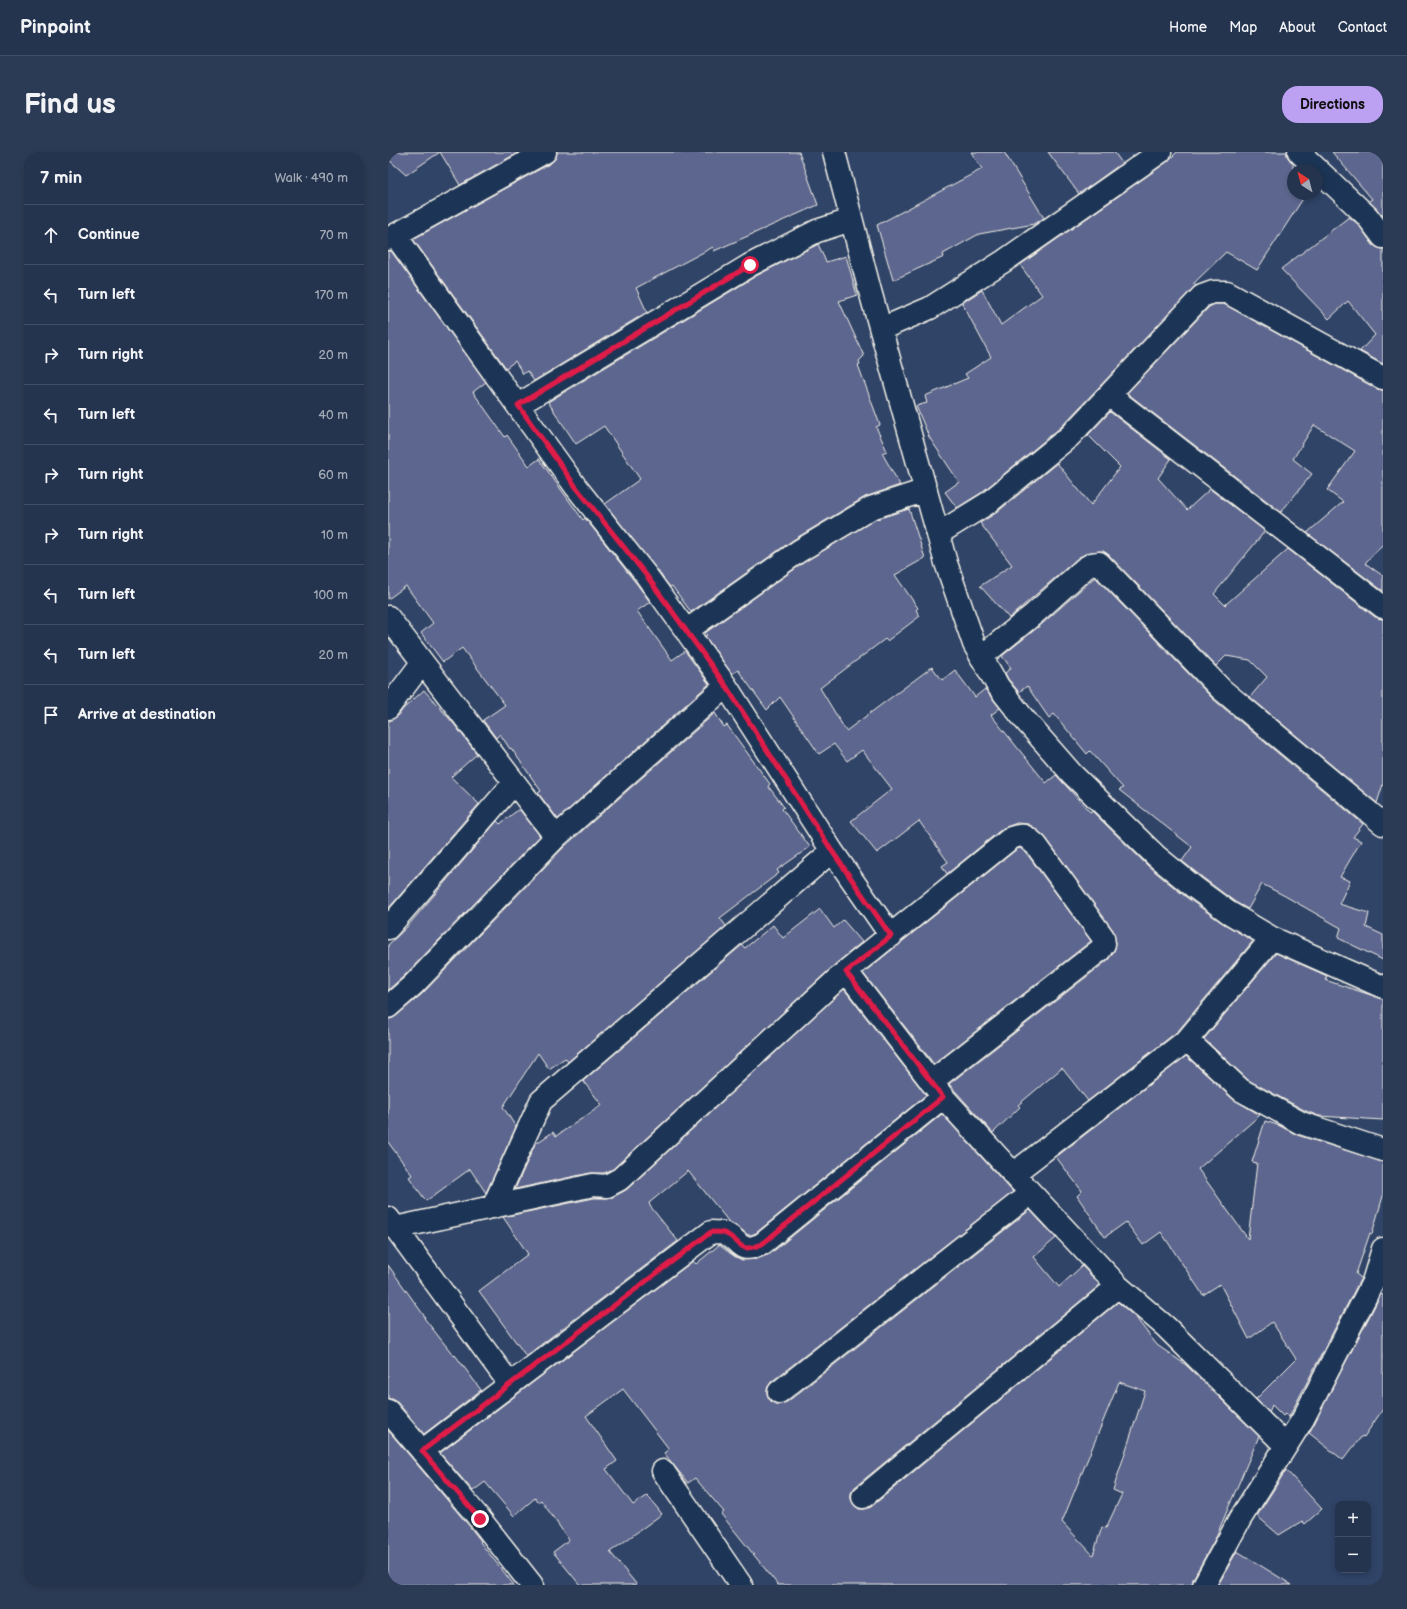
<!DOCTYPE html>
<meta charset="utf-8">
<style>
:root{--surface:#24334e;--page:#2c3b55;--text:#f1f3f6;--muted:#a3aab6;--line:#414e66;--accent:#bca0f2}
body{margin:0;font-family:"Balsamiq Sans",sans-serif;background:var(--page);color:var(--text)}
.controls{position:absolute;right:12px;bottom:12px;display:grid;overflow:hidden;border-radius:8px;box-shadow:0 2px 6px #0003}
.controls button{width:36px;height:36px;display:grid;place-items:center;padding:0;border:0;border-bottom:1px solid var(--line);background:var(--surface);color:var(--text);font:20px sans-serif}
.compass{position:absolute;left:899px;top:12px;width:36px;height:36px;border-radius:50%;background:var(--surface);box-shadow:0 2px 6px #0003;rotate:324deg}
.stop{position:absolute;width:12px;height:12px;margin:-9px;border:3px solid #e11d48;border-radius:50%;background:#fff}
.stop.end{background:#e11d48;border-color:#fff;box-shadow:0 1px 4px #0008}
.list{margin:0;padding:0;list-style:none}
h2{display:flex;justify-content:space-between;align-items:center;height:52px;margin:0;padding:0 16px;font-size:17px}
h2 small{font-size:13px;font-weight:400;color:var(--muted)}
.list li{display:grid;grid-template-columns:26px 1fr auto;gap:12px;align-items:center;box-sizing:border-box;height:60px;padding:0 16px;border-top:1px solid var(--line)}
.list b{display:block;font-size:15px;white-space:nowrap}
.list em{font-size:13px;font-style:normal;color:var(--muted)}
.icon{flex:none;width:22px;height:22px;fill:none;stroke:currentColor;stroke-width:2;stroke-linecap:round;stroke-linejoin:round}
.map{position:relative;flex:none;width:995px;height:1433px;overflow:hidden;border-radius:16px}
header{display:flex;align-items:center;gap:24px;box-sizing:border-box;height:56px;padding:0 20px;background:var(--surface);border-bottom:1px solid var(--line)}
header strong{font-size:19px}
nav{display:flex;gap:22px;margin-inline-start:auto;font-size:14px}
.intro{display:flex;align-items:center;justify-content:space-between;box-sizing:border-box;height:96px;padding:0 24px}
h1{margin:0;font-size:28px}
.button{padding:10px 18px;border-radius:16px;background:var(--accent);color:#111;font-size:14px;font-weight:700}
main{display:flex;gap:24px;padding:0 24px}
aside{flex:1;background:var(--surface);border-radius:16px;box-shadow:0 2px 6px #0003}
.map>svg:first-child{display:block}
.building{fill:#5d668e;stroke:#f4f1e8;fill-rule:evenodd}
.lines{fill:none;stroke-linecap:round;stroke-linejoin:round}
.minor-casing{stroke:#f4f1e8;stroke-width:25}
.minor{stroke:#1d3557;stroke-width:22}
.route{stroke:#e11d48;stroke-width:5}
</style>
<header>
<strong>Pinpoint</strong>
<nav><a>Home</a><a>Map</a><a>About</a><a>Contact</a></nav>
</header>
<div class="intro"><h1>Find us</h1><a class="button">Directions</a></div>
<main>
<aside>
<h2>7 min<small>Walk · 490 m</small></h2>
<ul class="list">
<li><svg class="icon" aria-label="ahead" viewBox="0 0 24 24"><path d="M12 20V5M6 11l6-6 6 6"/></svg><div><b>Continue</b></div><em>70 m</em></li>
<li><svg class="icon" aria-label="left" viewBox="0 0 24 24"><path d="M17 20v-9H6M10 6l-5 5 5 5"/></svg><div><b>Turn left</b></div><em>170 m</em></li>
<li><svg class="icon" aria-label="right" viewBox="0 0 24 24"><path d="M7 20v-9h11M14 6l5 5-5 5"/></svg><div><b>Turn right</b></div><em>20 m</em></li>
<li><svg class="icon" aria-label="left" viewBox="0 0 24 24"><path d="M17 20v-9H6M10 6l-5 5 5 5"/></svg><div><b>Turn left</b></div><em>40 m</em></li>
<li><svg class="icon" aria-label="right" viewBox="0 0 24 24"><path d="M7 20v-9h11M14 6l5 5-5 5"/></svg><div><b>Turn right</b></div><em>60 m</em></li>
<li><svg class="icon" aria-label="right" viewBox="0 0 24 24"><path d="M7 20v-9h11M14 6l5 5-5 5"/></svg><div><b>Turn right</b></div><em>10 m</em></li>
<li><svg class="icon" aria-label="left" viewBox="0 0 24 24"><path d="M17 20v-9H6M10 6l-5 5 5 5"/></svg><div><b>Turn left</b></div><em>100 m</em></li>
<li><svg class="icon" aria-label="left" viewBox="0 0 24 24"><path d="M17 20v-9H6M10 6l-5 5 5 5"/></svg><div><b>Turn left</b></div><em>20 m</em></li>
<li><svg class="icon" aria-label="arrive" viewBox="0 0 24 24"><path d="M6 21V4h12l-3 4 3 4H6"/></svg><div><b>Arrive at destination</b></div></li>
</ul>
</aside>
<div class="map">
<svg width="995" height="1433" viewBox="0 0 995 1433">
<rect width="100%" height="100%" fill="#304468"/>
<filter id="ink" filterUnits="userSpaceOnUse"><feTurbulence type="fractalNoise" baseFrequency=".025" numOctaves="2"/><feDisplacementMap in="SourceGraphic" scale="8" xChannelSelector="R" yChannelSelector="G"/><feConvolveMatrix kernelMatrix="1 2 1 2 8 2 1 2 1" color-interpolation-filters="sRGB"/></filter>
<g filter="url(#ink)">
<!-- building -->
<path class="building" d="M0,0h131l-59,33 -20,-33 -34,23 -18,-16z
M169,0h242l19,53 -104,46 -1,-4 -77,41 11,24 -113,69 -7,-10 -4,3 -8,-13 -9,7 -93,-129 138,-76 5,-5z
M583,0h33l40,66 -10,6 -55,10 -36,20 1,3 -51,23 -16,-55 105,-56z
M660,0h66l8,11 -43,31z
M789,0h110v4l6,8v30h13l-49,76 -31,-18 -33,32 3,1 -135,142 -80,66 -24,15 -12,-16 14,-10 -30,-45 -13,-31 11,-3 -2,-7 43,-18 -3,-4 26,-17 -29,-54 20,-13 19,35 41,-30 -22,-30 147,-103z
M944,0h51v64l-14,-15 3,-2z
M961,65l9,7 15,21 5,3 5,1v115l-23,-13 15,-16 -27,-34 -19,18 -48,-50z
M430,92l8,18 20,-6 11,39 -18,6 25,55 -5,5 1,3 -2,1 22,60 -4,2 11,24 -5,2 18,32 -35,12 -72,43 -102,72 -19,-26 -2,1 -65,-83 35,-25 -36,-53 -28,18 -28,-42 208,-126z
M0,99h3l95,131 -13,10 32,45 2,-2 22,31 10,-7 44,61 2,-2 51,65 14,19 -13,9 35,49 13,-9 24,33 -151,135 -20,-26 3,-2 -30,-43 -1,1 -10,-15 -4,4 -13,-18 22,-15 -43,-57 -19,14 -22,-29 12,-10 -27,-37 -18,13z
M827,152h9l153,85 6,1v154l-18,19 18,13v15l-76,-58 36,-31 -16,-12 28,-39 -41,-26 -21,34 19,15 -31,38 -154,-119 82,-86z
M722,260l61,47 -13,19 29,32 23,-21 55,42 -51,63 11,11 63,-56 87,68 8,2v165l-6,19 -127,-106 17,-20 -17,-17 -24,-4 -10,10 -108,-112 -5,-3 -13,1 -11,5 -70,61 -29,-32 32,-21 -32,-42 16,-10 61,-50 34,42 29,-38 -32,-32z
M521,357l16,49 -30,17 23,33 -2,2 4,6 -33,25 -2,-2 -65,49 26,43 86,-64 10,13 13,-10 20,27 10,-8 15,19 -9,7 55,68 10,-8 34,37 2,-1 56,55 38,31 35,25 32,19 -75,90 -90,70 -26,-33 -44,37 2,2 -27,26 -44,-49 159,-124 6,-9 2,-8 -3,-13 -67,-92 -11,-10 -7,-4 -11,-1 -14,5 -56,46 -5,-8 6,-4 -29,-41 -42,32 -26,-32 41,-32 -30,-39 -15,11 -13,-17 -15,10 -39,-57 -13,13 -29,-40 -6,4 -27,-38 2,-1 -2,-2 101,-72 70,-42z
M707,425l118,122 150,125 -10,13 8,4 -21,36 10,4 -11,23 30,9 -3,14 17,8v25l-45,-22 3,-10 -56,-32 -23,-12 -14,25 -13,-7 -33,-25 -20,-16 10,-14 -73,-57 4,-2 -33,-37 -3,3 -33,-40 -5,4 -22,-32 -8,6 -11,-13 -3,-6 6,-5 -9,-12 40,-32z
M36,538l30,34 23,30 -26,23 28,27 -91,105v-187l10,-6 5,-7z
M327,561l9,14 3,-2 43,59 -2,2 16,21 -2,2 28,38 -33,23 2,3 -59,45 6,8 -158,136 -3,-4 -16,11 -11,-16 -35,54 13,20 -30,66 -16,-24 -44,32 -17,-24 3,-2 -24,-33v-123l8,-3 26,-22 143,-148z
M131,657l21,27 -136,140 -16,14v-45l19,-18 90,-106 3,3z
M632,696l7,6 64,87 -157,123 -71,-91 154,-124z
M432,757l14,19 9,-8 19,22 -24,20 -225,207 -9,4h-14l-75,16 20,-45 18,-12 3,4 46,-31 -19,-24 159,-136 3,3 28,-23 10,13z
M888,801l51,23 -2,4 58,19v121l-64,-4 -13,-5 -58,-31 -44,-41z
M456,837l82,106 -170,138 -5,2h-3l-11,-9 -8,-4 -41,-51 -39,32 1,3 28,35 -152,115 -47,-65 49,-37 -25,-37 91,-19h12l7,-1 13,-7z
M798,904l47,43 27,16 -62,54 50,70 9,-76 -5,-1 13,-41 15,5 17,9 86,27v34l-11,38 -2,-1 -14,41 5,4 -72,139 -4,-3 -2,2 -11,-11 -3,7 -13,-13 40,-40 -24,-37 -23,17 -29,-55 -17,11 -42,-63 -18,13 -17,-23 -21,15 -28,-41 5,-5 -26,-34z
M554,962l71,78 -242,190 -4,6v6l2,5 6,5h6l6,-2 243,-192 26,28 -22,19 25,30 23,-21 18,19 -245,202 -4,6v6l3,6 5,4h6l6,-2 247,-205 18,16 21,27 29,20 73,71 -44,103 -22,40 -1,6h-414l-57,-71 3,-2 -29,-34 -7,5 -24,-30 5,-4 -46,-60 -37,27 31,45 -11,8 27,36 14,-10 15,19 -52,38 27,33h-57l-27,-33 16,-12 -28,-40 -3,2 -3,-4 -21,18 -29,-34 -12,9 -33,-38 253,-192 3,3 23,-19 15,11 8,4 14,-1 14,-5zM731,1230l26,9 -32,99 9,4 -16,34 -4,-1 -9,28 -31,-33z
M0,1113l37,52 -1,1 30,38 1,-1 26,35 -57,44 -26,-31 -5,-4h-5z
M993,1142l2,1v114l-19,28 -2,-1 -19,24 -34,-27z
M0,1278l82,97 11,14 -1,1 34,43h-126z
M898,1318l36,39 -17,15 -3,-3 -23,14 -22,-19z
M849,1399l55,34h-74z"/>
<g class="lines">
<defs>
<path id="minor" d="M446,0l36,139 76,272 28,81 24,42 26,33 48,55 84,82 38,31 34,25 44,26 111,49
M911,0l68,64 16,21
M7,83l181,252 70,88 80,111 106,165 59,85
M0,87l157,-87
M493,177l49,-21 74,-47 156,-109
M721,243l274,212
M130,253l232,-140 67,-34 34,-11
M550,382l50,-31 82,-67 132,-140 11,-4h14l156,86
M0,465l168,220
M298,479l113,-80 72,-43 55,-18
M593,505l53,-43 51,-46 7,-4 7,-1 122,126 162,135
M0,556l34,-45
M0,776l126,-145
M458,819l97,126 88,96 87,93 48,41 120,119
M0,855l25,-22 143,-148 170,-151
M799,888l54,50 60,33 82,27
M625,1022l174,-134 85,-102
M105,1055l48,-106 291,-250
M0,1066l122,166
M7,1076l198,-43 14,1 13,-7 226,-208 165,-133c14,-5 14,-2 25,7l67,92 1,7 -4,6 -169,132
M391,1240l252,-199
M0,1259l92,108 52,66
M34,1299l289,-219c4,0 10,0 13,1 18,7 13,22 38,11l181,-147
M275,1319l78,114
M475,1345l255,-211
M816,1433l36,-66 63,-100 70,-137 10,-33"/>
</defs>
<!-- minor casing -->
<use href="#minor" class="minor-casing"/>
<!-- minor -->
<use href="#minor" class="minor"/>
</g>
</g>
<g class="lines" filter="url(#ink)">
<!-- route -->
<path class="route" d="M92,1367l-58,-68 289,-219c4,0 10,0 13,1 18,7 13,22 38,11l181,-147 -97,-125 45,-36 -59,-85 -106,-165 -80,-111 -70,-88 -58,-82 232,-140"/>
</g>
</svg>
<div class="controls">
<button>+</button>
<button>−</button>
</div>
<svg class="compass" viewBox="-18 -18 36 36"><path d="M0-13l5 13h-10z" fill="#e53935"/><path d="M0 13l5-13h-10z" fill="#a3aab6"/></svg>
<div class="stop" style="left:362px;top:113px"></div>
<div class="stop end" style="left:92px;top:1367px"></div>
</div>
</main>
